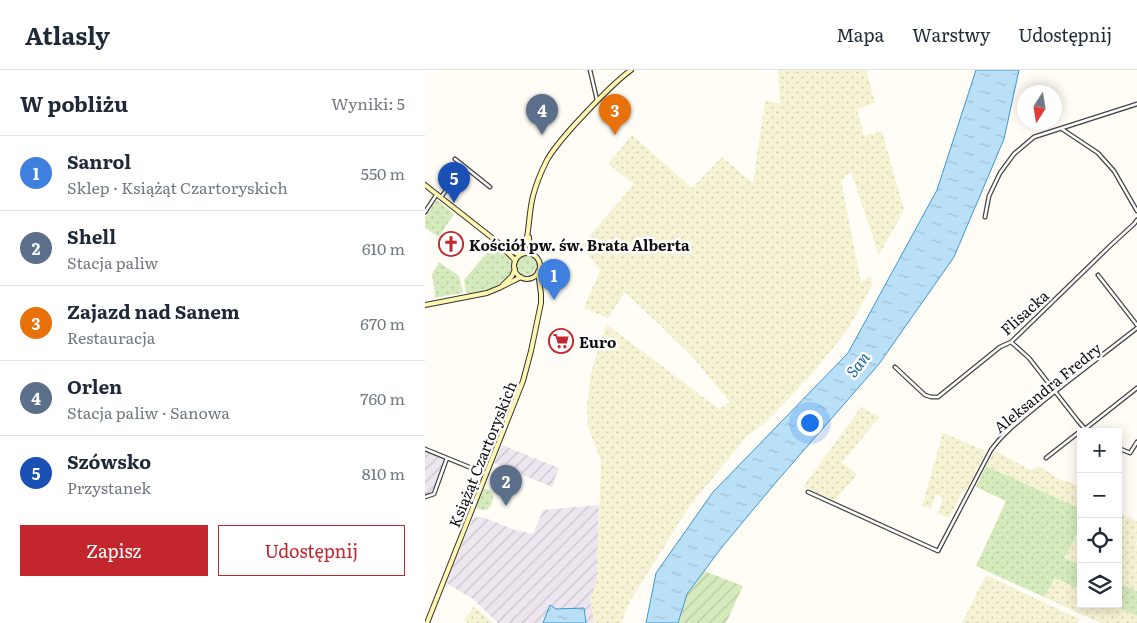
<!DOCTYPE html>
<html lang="pl">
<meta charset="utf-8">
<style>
:root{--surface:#fff;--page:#f2f2f3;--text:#1f2937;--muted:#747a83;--line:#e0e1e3;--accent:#c4262e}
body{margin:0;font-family:Literata,serif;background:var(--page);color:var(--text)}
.controls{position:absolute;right:15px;bottom:15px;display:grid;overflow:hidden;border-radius:0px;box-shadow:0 2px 12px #0003}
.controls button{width:45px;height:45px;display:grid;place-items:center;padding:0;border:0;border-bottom:1px solid var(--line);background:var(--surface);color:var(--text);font:25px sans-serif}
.compass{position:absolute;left:592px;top:15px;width:45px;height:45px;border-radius:50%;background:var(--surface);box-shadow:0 2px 12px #0003;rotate:192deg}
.you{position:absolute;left:384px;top:352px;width:18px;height:18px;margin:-12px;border:4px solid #fff;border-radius:50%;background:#1a73e8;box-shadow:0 0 0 8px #1a73e833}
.badge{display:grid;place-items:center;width:32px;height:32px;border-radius:50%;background:var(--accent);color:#fff;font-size:16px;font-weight:700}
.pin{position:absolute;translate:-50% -41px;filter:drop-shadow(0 1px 2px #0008)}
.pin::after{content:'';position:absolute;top:26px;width:18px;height:15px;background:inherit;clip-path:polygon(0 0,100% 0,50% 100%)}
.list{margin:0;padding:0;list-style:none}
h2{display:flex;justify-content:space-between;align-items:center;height:65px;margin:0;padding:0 20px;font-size:21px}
h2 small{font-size:16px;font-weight:400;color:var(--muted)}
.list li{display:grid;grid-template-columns:32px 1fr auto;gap:15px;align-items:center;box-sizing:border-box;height:75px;padding:0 20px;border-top:1px solid var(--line)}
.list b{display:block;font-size:19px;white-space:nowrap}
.list p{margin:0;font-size:16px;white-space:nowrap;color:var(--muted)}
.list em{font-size:16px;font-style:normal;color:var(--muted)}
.actions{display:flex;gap:10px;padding:15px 20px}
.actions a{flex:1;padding:11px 0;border:1px solid var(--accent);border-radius:0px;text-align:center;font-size:18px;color:var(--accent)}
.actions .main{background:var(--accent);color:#fff}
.icon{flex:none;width:28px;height:28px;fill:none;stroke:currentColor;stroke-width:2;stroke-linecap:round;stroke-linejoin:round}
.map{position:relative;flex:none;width:712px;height:553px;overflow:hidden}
header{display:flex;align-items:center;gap:30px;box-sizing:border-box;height:70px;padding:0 25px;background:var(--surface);border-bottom:1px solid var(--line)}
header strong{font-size:24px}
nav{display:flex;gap:28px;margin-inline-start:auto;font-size:18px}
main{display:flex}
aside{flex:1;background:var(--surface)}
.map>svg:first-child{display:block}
.industrial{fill:url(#industrial-furrows)}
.farmland{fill:url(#farmland-dots)}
.grass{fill:url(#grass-dots)}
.garden{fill:url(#garden-furrows)}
.water{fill:url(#water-ripples);stroke:#3f96cf}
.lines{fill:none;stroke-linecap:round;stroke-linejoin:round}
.street-casing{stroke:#444;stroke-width:5}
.secondary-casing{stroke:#333;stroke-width:6}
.street{stroke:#fff;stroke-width:2.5}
.secondary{stroke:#fff6b0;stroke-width:4}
.labels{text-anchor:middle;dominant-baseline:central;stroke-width:5;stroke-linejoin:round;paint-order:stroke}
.poi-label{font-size:15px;font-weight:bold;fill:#111;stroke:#fff;text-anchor:start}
.street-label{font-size:15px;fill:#111;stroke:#fff}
.water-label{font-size:16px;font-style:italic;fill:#1768a6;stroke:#fff}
</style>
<header>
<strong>Atlasly</strong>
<nav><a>Mapa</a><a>Warstwy</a><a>Udostępnij</a></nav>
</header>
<main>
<aside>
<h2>W pobliżu<small>Wyniki: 5</small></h2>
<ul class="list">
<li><span class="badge" style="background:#3f7fe0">1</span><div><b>Sanrol</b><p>Sklep · Książąt Czartoryskich</p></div><em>550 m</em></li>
<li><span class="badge" style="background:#5c6f8a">2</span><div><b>Shell</b><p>Stacja paliw</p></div><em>610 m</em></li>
<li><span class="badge" style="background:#e8710a">3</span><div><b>Zajazd nad Sanem</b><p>Restauracja</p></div><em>670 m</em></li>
<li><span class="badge" style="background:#5c6f8a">4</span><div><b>Orlen</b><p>Stacja paliw · Sanowa</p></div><em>760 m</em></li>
<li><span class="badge" style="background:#1a4fb4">5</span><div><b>Szówsko</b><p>Przystanek</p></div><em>810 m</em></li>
</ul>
<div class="actions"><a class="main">Zapisz</a><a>Udostępnij</a></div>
</aside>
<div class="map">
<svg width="712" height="553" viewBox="0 0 712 553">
<defs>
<pattern id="industrial-furrows" width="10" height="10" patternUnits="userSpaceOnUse" patternTransform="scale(1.25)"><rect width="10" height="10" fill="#eee6ef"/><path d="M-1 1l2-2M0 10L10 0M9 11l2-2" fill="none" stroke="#cbc4cc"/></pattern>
<pattern id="farmland-dots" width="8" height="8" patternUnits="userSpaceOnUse" patternTransform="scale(1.25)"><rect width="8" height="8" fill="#f6f3d4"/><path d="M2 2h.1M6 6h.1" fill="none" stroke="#d2cfb5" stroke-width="1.8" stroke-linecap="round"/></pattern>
<pattern id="grass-dots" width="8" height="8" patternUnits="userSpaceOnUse" patternTransform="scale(1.25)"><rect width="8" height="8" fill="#d5ebbd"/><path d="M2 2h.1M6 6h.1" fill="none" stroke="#b6c8a1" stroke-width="1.8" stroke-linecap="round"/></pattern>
<pattern id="garden-furrows" width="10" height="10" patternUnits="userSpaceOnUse" patternTransform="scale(1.25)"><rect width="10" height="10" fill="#d5ebbd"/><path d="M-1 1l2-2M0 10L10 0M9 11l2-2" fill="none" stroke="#b6c8a1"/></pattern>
<pattern id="water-ripples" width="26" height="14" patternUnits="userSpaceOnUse" patternTransform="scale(1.25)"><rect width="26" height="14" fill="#b9e0f7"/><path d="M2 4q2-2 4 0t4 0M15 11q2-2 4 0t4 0" fill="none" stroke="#9ebfd3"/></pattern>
</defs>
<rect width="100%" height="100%" fill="#fffdf5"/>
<!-- industrial -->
<path class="industrial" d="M77,375l57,23 -7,19 -58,-24z
M0,382l20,8 -13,33 -7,2z
M174,435l-2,73 -6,23 3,22h-96l-25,-24 -27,-16 27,-65 6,-1 6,1 30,12 18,4 10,-24z"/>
<!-- farmland -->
<path class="farmland" d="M353,0h88l9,33 -18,6 7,27 18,-5 22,79 -25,45 -28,-83 -10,8 20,103 9,-7 3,8 -25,45 -38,47 -46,48 -17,12 -58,71 -60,96 -8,20h-27l-3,-22 6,-23 4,-117 -13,-34 -1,-21 4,-33 15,-49 113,85 11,-7 -39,-47 -66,-63 -17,26 -24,-10 16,-38 -19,-24 53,-62 -26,-20 24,-29 60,53 30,-31 31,26 12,-82 15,3z
M436,337l19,10 -38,45 15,13 -23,26 -31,-14z
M518,363l43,18 -20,40 -4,1 -13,26 -11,-5 5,-15 -7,-4 -5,15 -9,-3z
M570,381l36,19 8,-4 20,13 22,7v23l-95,-43z
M693,442l19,9v19l-1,4 1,1v46l-19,-8z
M656,457v38l-17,-7z
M561,505l93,44 -2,4h-115z
M630,508l26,12v14h30l26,12v7h-36l-57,-26z
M49,536l19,17h-25l-4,-3z"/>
<!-- grass -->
<path class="grass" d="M12,130l17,14 -15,23 -14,-9v-11z
M68,173l18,16v14c-13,15 -22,17 -41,21l-4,-2 -2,-12 27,-32v-2z
M92 195a10 10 0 1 1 20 0a10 10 0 1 1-20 0Z
M14,192l20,14 4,17 -29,5 1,-3 -3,-21z
M561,396l95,43v18l-17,31 17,7v25l-26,-12 -11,19 -68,-31 30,-65 -30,-14z
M58,419c5,-1 9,2 10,7 -1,10 -4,17 -15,13l-2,-2z
M693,513l19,8v25l-26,-12h7z"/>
<!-- garden -->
<path class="garden" d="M279,501l39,15 -17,37h-48l9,-29z"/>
<!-- water -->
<path class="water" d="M551,0h43l-15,69 -50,118 -75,107 -102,117 -55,66 -35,47 -9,29h-32l10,-50 57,-81 135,-139 89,-163z
M125,535l6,4 28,-1 2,15h-43z"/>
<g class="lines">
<defs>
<path id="street" d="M165,0l7,30
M637,59l36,24 16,18 23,40
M30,89l35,28
M16,127l23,-30
M0,142l12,-18
M560,147l4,-21 11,-23 14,-19 20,-17 103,-33
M673,205l39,50
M586,272l18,16 49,63 7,8 6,3
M470,297l30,28 6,2h7l62,-50 11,-5 100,-97 23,-21 3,-4
M693,378l12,5 7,-11
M0,379l61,25
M621,388l37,-29h2l52,-41
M383,422l130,59 53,-101c14,-19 33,-33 51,-48 31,-25 63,-49 95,-74
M0,427l9,-3 13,-36"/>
<path id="secondary" d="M0,115l75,59 13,8 7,3
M104,167l1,15 2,2
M80,180l9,9 1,3
M98,183c7,-18 5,-38 10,-57 3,-12 8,-24 14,-36 8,-14 20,-27 31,-39 17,-18 34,-37 53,-51
M89 196a13 13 0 1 1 26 0a13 13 0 1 1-26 0Z
M78,215l9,-9 3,-7
M0,235l62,-12 12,-5 22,-11
M2,553l96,-242 8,-30 10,-48v-9l-3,-22"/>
</defs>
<!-- street casing -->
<use href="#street" class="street-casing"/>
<!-- secondary casing -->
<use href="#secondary" class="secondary-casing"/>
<!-- street -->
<use href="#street" class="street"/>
<!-- secondary -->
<use href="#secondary" class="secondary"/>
</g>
<!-- icons -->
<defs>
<symbol id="church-ring" viewBox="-11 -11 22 22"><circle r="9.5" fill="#fff" stroke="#c4262e" stroke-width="1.5"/><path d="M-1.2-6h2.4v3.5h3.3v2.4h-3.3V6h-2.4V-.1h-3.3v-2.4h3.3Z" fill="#c4262e"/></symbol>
<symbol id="supermarket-ring" viewBox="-11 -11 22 22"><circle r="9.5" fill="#fff" stroke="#c4262e" stroke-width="1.5"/><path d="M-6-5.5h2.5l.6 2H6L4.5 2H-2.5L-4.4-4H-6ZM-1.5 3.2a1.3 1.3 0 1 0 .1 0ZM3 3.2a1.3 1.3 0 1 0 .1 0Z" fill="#c4262e"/></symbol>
</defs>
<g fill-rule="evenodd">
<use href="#church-ring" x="12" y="160" width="28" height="28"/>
<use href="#supermarket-ring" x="122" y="257" width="28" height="28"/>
</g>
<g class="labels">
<!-- poi labels -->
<g class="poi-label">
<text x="44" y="174">Kościół pw. św. Brata Alberta</text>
<text x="154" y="271">Euro</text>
</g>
<!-- street labels -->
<g class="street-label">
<text transform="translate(599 242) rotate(-42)">Flisacka</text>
<text transform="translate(622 317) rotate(-39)">Aleksandra Fredry</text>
<text transform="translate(57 384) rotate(-68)">Książąt Czartoryskich</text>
</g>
<!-- water labels -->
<g class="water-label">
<text transform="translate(432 294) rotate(-52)">San</text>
</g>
</g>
</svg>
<div class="controls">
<button>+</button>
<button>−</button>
<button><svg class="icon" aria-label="locate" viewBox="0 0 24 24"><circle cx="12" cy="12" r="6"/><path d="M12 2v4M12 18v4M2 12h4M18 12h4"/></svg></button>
<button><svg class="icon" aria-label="layers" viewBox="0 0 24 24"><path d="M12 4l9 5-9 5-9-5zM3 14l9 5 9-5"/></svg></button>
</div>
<svg class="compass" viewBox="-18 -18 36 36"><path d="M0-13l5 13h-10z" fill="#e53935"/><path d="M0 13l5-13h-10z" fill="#747a83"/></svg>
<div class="you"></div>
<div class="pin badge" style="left:129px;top:230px;background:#3f7fe0">1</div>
<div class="pin badge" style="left:81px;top:436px;background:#5c6f8a">2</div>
<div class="pin badge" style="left:190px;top:65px;background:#e8710a">3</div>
<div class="pin badge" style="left:117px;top:65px;background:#5c6f8a">4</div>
<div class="pin badge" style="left:29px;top:133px;background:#1a4fb4">5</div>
</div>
</main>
